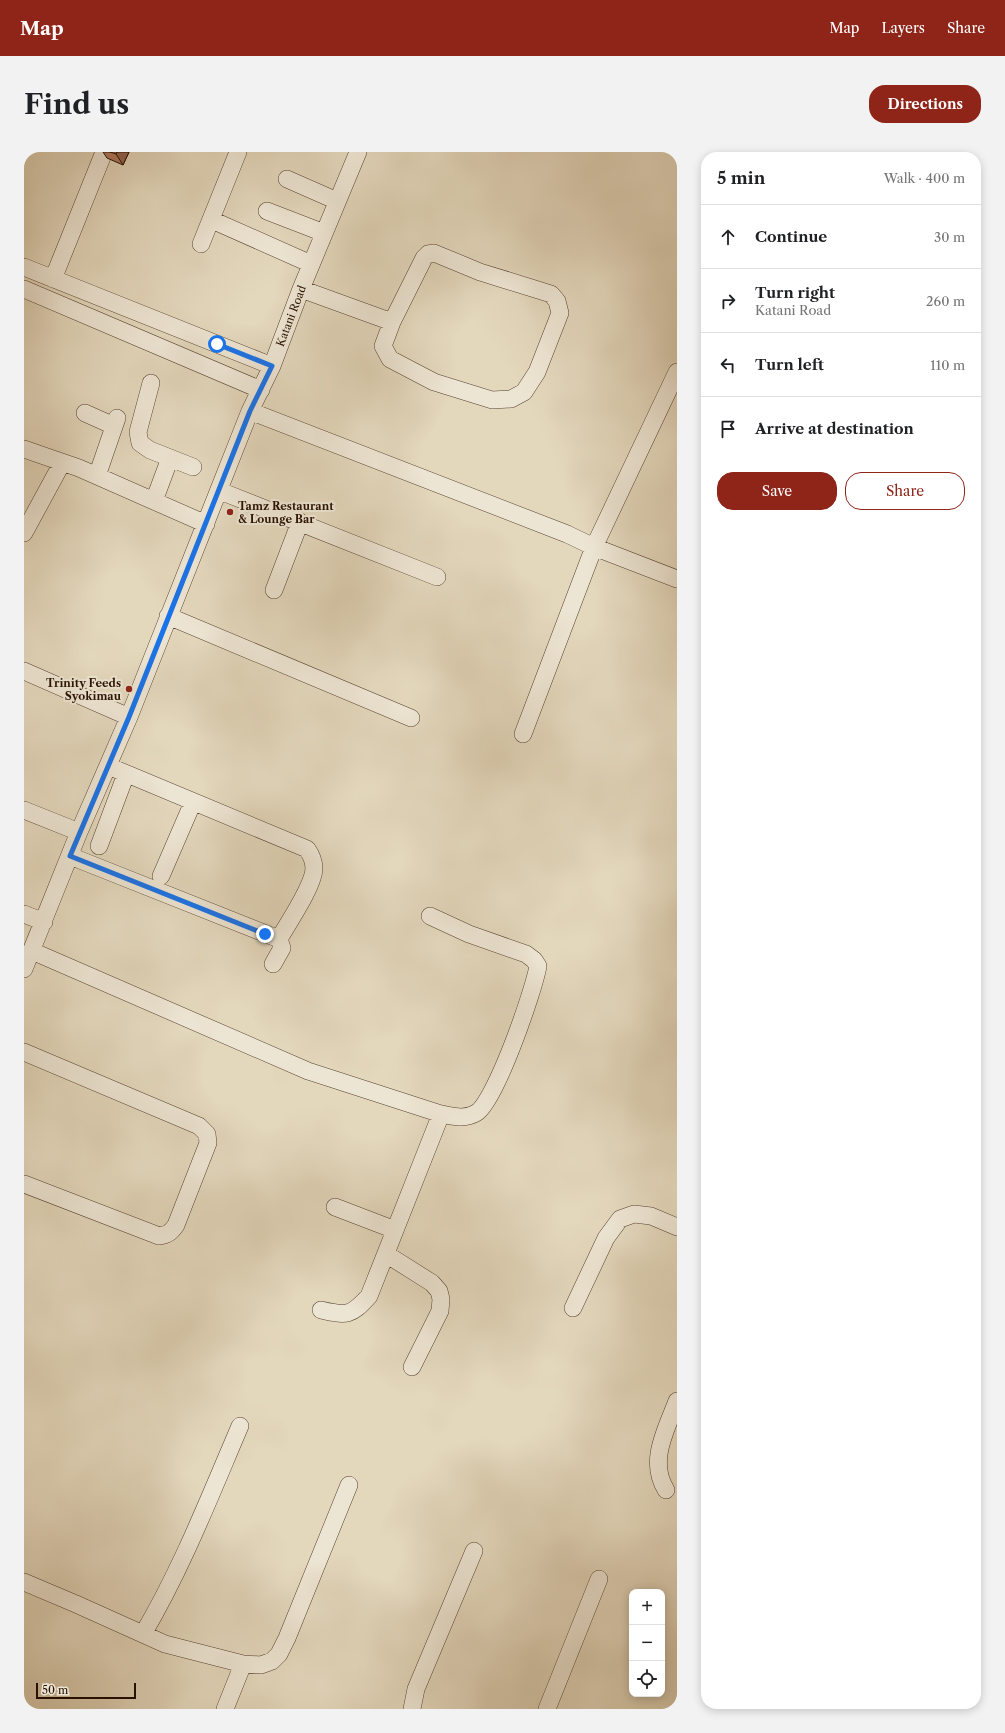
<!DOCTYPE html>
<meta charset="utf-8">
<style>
:root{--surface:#fff;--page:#f2f2f2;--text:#202124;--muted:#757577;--line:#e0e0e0;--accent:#8f2418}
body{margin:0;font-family:"Libre Caslon Text",serif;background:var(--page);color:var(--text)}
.controls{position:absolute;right:12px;bottom:12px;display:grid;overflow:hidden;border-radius:8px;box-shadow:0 2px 10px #0003}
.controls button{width:36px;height:36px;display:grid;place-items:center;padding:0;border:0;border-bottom:1px solid var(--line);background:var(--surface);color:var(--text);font:20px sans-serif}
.scale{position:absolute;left:12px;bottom:10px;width:100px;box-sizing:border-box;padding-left:4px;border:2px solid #281101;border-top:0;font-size:11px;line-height:14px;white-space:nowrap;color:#281101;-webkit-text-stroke:3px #ede5d3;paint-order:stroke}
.stop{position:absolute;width:12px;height:12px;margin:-9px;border:3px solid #1a73e8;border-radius:50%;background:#fff}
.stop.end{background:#1a73e8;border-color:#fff;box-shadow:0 1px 4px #0008}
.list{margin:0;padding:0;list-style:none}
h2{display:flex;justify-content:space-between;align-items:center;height:52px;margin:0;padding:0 16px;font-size:17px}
h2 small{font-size:13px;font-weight:400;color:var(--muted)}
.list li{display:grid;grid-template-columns:26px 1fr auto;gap:12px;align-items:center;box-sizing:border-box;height:64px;padding:0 16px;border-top:1px solid var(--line)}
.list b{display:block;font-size:15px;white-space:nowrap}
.list p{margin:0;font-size:13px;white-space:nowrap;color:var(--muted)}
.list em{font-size:13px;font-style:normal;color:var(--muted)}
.actions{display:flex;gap:8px;padding:12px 16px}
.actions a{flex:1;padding:9px 0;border:1px solid var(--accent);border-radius:16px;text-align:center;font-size:14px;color:var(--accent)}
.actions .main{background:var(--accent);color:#fff}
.icon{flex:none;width:22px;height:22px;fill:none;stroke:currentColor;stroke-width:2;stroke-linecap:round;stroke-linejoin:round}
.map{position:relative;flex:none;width:653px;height:1557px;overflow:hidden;border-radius:16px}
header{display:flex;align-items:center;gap:24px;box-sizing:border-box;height:56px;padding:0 20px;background:var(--accent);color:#fff}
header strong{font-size:19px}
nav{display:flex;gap:22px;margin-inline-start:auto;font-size:14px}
.intro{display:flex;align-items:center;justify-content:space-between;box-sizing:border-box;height:96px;padding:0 24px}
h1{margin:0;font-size:28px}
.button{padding:10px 18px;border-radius:16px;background:var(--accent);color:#fff;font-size:14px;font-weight:700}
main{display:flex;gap:24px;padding:0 24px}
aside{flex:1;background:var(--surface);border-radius:16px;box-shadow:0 2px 10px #0003}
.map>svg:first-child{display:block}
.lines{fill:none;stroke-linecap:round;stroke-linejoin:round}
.minor-casing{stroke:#574230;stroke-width:18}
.minor{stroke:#ede5d3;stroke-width:17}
.wall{fill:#b1775d;stroke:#281101}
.shaded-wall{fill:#90614c;stroke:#281101}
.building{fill:#ce8a6c;stroke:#281101}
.route{stroke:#1a73e8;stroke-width:5}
.poi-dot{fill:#8f2418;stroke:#ede5d3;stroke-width:1.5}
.labels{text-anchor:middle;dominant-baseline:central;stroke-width:4;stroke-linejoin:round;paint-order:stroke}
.street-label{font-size:11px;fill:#281101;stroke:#ede5d3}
.poi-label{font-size:11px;font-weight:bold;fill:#281101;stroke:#ede5d3;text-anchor:start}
</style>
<header>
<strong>Map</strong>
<nav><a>Map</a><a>Layers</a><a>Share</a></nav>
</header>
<div class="intro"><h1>Find us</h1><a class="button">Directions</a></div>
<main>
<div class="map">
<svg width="653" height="1557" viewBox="0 0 653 1557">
<rect width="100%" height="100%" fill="#e3d7bc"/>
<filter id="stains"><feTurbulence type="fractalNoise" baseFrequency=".005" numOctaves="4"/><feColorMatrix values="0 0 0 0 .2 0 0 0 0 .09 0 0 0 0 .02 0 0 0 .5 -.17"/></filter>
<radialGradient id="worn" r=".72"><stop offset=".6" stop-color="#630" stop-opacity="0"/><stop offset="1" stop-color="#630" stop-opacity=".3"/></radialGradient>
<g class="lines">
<defs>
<path id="minor" d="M263,27l50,22
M243,59l57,22
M188,68l99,44
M177,92l37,-92
M0,115l248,99
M29,127l51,-127
M0,137l237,101
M277,137l91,33 32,-64 4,-4 6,-1 46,19 71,22 6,7 3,12 -23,59 -13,20 -13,7 -19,1 -58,-18 -44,-23 -7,-13 9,-24
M127,231l-13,49 2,11 10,7 43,17
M226,259l317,123 27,13 83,32
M61,261l29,13
M0,297l55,19 127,56
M73,324l20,-58
M196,339l217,86
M130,349l16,-43
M0,381l38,-70
M250,438l26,-68
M144,464l243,102
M0,519l105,46
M499,582l71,-187 83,-175
M84,614l199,83c5,7 7,12 7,20 -1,18 -26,54 -35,70
M0,658l55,22
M75,694l27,-72
M46,704l209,83 3,9 -9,16
M137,724l32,-74
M0,762l20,8
M8,799l276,120 133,43c12,2 23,6 35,-1 19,-10 58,-123 62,-147l-4,-6 -8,-6 -57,-20 -39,-18
M0,817l55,-137 50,-115 121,-306 22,-45 29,-77 57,-137
M0,900l175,74 8,8 1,9 -32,82c-5,7 -8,10 -17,11l-135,-52
M311,1055l60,23
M362,1102l46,29 7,8 2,8 -1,12 -28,56
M549,1156l33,-70 14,-19 14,-5 17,2 26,11
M297,1158c26,6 30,6 48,-14l72,-182
M642,1338c-18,-29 0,-60 11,-89
M0,1430l52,22 89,40 78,20 18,1 11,-4 7,-7 8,-16 62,-153
M119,1482c39,-66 67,-138 97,-208
M201,1557l18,-45
M388,1557l4,-20 58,-138
M523,1557l52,-130"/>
</defs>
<!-- minor casing -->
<use href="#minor" class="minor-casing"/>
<!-- minor -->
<use href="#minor" class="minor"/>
</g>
<!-- wall -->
<path class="wall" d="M79,0h26l-6,13 -16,-7z"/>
<!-- shaded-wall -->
<path class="shaded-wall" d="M93,0h12l-6,13 -7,-11z"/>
<!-- building -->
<path class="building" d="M86,0h7l-1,2z"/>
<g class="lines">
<!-- route -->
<path class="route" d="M193,192l55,22 -22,45 -121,306 -59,139 195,78"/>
</g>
<!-- markers -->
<g class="poi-dot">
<circle cx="206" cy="360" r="4"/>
<circle cx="105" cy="537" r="4"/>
</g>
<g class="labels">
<!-- street labels -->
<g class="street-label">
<text transform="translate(267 164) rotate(-69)">Katani Road</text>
</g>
<!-- poi labels -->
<g class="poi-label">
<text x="214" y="354">Tamz Restaurant<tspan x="214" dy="13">&amp; Lounge Bar</tspan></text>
<text x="97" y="531" text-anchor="end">Trinity Feeds<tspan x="97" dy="13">Syokimau</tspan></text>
</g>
</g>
<rect width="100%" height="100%" filter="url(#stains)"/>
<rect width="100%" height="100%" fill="url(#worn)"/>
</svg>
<div class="controls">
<button>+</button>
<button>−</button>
<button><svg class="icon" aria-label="locate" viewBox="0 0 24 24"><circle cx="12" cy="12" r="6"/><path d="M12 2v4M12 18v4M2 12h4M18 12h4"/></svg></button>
</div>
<div class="scale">50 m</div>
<div class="stop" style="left:193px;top:192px"></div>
<div class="stop end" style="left:241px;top:782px"></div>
</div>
<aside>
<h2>5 min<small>Walk · 400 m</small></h2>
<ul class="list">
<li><svg class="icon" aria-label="ahead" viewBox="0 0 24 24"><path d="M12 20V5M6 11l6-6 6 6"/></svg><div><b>Continue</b></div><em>30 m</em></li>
<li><svg class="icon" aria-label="right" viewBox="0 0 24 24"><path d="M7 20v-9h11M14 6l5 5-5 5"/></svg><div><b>Turn right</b><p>Katani Road</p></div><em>260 m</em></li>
<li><svg class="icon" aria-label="left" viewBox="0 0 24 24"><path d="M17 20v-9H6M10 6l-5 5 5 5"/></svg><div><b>Turn left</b></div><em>110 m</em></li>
<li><svg class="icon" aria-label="arrive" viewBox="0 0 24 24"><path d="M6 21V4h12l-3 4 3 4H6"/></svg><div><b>Arrive at destination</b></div></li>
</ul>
<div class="actions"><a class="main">Save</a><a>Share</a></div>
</aside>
</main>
